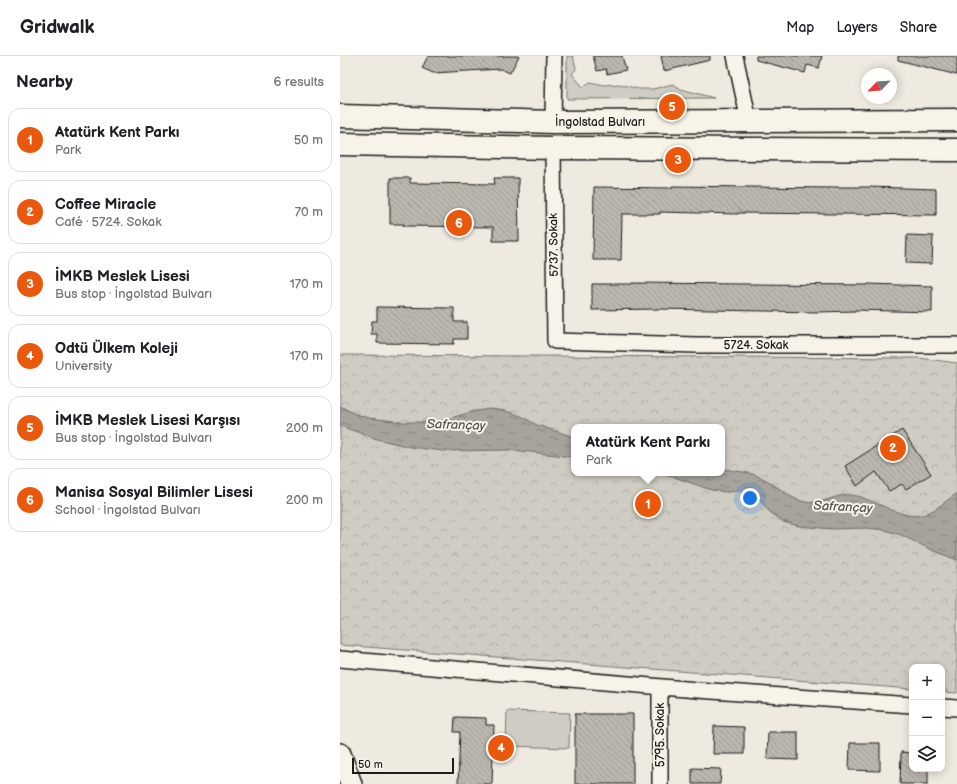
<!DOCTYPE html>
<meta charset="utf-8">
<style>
:root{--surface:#fff;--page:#f6f6f6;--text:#202124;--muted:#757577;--line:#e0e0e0;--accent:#ea580c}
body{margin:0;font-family:"Balsamiq Sans",sans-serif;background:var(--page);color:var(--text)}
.controls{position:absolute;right:12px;bottom:12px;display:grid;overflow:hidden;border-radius:8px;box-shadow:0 2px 10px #0003}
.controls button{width:36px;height:36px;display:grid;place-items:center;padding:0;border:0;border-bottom:1px solid var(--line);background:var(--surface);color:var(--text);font:20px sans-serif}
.compass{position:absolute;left:521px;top:12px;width:36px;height:36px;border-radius:50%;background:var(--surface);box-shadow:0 2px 10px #0003;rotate:245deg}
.scale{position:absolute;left:12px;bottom:10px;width:102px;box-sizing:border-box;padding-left:4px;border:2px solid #1c1c1c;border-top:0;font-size:11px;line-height:14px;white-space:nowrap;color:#1c1c1c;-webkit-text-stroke:3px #f7f3e8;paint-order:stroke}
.you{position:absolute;left:410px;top:442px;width:14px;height:14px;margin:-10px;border:3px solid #fff;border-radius:50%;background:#1a73e8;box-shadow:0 0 0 6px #1a73e833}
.badge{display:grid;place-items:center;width:26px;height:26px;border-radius:50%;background:var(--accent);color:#fff;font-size:13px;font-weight:700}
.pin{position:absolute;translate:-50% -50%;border:2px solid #fff;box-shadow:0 1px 4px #0006}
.popup{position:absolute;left:231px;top:368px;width:154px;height:52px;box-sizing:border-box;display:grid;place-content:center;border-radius:8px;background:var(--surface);filter:drop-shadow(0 1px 3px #0005);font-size:13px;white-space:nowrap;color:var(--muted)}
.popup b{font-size:15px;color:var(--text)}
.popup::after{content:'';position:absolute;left:50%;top:100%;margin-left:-8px;border:8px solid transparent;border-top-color:var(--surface)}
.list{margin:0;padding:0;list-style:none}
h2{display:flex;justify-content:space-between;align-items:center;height:52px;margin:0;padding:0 16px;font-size:17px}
h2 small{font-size:13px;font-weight:400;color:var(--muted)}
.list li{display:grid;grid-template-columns:26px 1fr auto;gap:12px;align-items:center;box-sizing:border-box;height:64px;margin:0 8px 8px;padding:0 8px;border:1px solid var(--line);border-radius:12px}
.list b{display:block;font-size:15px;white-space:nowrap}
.list p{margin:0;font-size:13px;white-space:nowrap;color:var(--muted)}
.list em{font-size:13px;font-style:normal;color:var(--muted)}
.icon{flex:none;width:22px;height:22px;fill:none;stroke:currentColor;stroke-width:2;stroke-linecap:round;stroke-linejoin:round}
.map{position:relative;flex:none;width:617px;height:728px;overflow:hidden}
header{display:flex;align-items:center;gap:24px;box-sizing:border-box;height:56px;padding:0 20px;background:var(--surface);border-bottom:1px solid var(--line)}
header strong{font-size:19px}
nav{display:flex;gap:22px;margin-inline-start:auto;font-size:14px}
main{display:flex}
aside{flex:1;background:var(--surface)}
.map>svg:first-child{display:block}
.grass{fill:#cfccc3;stroke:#767470}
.forest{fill:url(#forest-crowns);stroke:#767470;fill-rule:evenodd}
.water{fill:url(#water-ripples);stroke:#6f6d69}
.building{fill:url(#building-back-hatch);stroke:#1c1c1c}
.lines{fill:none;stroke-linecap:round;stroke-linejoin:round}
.street-casing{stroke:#1c1c1c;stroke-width:18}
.secondary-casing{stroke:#1c1c1c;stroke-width:24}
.primary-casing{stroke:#1c1c1c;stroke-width:25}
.street{stroke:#f7f3e8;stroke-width:15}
.secondary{stroke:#f7f3e8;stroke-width:21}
.primary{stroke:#f7f3e8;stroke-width:22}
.labels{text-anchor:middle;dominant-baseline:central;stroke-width:4;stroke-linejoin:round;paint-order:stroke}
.street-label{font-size:12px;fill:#1c1c1c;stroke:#f7f3e8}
.water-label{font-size:13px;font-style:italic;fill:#535250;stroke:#f7f3e8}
</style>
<header>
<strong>Gridwalk</strong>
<nav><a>Map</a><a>Layers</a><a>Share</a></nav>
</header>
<main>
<aside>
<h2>Nearby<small>6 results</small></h2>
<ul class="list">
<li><span class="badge">1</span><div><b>Atatürk Kent Parkı</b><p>Park</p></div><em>50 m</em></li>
<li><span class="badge">2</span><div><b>Coffee Miracle</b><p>Café · 5724. Sokak</p></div><em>70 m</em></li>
<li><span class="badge">3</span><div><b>İMKB Meslek Lisesi</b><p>Bus stop · İngolstad Bulvarı</p></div><em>170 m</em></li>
<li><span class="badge">4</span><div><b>Odtü Ülkem Koleji</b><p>University</p></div><em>170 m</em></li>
<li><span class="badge">5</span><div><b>İMKB Meslek Lisesi Karşısı</b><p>Bus stop · İngolstad Bulvarı</p></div><em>200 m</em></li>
<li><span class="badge">6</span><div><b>Manisa Sosyal Bilimler Lisesi</b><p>School · İngolstad Bulvarı</p></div><em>200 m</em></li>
</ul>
</aside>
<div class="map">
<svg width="617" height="728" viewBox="0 0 617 728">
<defs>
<pattern id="forest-crowns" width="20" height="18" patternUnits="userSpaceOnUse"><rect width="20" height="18" fill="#cfccc3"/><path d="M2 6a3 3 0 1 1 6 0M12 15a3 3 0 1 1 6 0" fill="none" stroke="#b1afa7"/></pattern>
<pattern id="water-ripples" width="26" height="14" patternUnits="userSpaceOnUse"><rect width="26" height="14" fill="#a6a39d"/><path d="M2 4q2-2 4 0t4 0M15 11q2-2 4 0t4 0" fill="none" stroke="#86847f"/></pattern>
<pattern id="building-back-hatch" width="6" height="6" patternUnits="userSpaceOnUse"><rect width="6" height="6" fill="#bab7af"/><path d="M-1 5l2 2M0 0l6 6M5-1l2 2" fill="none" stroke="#9f9d96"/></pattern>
</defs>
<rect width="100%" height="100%" fill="#eeeae0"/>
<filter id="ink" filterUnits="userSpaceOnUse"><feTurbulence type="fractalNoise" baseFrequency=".025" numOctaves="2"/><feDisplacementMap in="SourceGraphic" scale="8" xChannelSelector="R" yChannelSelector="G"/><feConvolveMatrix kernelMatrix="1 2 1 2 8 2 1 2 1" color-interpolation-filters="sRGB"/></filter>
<g filter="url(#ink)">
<!-- grass -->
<path class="grass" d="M227,0h6l3,13 -4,5 11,13 7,-5 14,3 15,-1 20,5h14l20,-5 8,5 33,9 -147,1z
M167,655l63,2 -1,35 -63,-2z"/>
<!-- forest -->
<path class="forest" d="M0,299l579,3 38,5v330l-15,-1v-25h-30v22l-572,-44zM234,371h148v46h-148z"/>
<!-- water -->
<path class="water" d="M0,350l13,7 16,5 33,4h35l34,-10 18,-3 17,2 15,5 16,9 37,12v20l-62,-7 -69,1 -33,-4 -33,-8 -37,-13z
M382,412c13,4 26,3 38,9 16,6 28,22 45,25 16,4 31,-9 47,-7 9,1 18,6 26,9 41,18 44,16 79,-11v67l-25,-10 -31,-15 -16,-5 -18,-2 -34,1 -34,-3 -16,-4 -13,-10 -11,-13 -7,-6 -9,-2 -16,1 -16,-2 -48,-17h59z"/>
<!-- building -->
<path class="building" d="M88,0h91l-9,17 -9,-4 -68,4 -11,-5z
M253,0h29l4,14 -19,4 -1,-5 -9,2z
M321,0h49v4l-46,11z
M416,0h66l-3,12 -12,-3 -2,8 -49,-13z
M558,0h59v19l-59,-15z
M50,122h20v5l85,1 -1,-6h24l1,63h-26v-14l-90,-1 1,-2h-14z
M332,130l159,2v-1h37l68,2v26l-198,-2v1l-78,-2v2h-38l-1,46h-28l1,-73 78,1z
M567,179l26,1 -1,28 -26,-1z
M292,227l236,2v-1l64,2v26l-77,-2v1l-38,1 -158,-3 -67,1v-26h40z
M37,251l77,1v14h13v17h-13v5l-77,-1v-9h-6l1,-13h5z
M562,374l29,44 -25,15 -4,-5 -13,7 -13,-19 -19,14 -12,-20z
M235,658h58v70h-58z
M115,661l31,1v7h8l-2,59h-34l2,-52h-6z
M374,670l30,1v27h-31z
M428,676h30v28l-31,-1z
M510,687h30v28l-31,-1z
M561,696l11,1v16h16v15h-28z
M352,712l29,1 -1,15h-28z"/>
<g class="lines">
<defs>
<path id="street" d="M395,0l14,65
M213,66l1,-66
M213,92l2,193 141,4h261
M0,603l357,31 215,15
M320,631v97
M602,651l15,1"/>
<path id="secondary" d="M0,698l11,30"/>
<path id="primary" d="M0,60l213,6 404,-2
M0,88l213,4 404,2"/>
</defs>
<!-- street casing -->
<use href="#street" class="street-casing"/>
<!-- secondary casing -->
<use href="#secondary" class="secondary-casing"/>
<!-- primary casing -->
<use href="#primary" class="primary-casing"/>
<!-- street -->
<use href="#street" class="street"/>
<!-- secondary -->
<use href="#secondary" class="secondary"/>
<!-- primary -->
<use href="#primary" class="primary"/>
</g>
</g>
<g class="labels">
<!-- street labels -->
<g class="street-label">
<text x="260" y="66">İngolstad Bulvarı</text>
<text transform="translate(214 189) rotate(-91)">5737. Sokak</text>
<text x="416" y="289">5724. Sokak</text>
<text transform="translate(320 679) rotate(-90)">5795. Sokak</text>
</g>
<!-- water labels -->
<g class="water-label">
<text transform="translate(116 369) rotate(2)">Safrançay</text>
<text transform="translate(503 451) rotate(3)">Safrançay</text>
</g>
</g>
</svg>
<div class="controls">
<button>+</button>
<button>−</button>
<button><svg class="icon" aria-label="layers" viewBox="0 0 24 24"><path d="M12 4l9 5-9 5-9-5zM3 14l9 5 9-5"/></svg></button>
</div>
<svg class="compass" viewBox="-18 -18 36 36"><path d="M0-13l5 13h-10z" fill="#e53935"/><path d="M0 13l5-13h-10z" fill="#757577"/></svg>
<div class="scale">50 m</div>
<div class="you"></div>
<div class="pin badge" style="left:308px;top:448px">1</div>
<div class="popup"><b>Atatürk Kent Parkı</b>Park</div>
<div class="pin badge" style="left:553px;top:392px">2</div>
<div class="pin badge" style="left:338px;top:104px">3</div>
<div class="pin badge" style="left:161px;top:692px">4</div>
<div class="pin badge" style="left:332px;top:51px">5</div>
<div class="pin badge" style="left:119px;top:167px">6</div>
</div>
</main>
